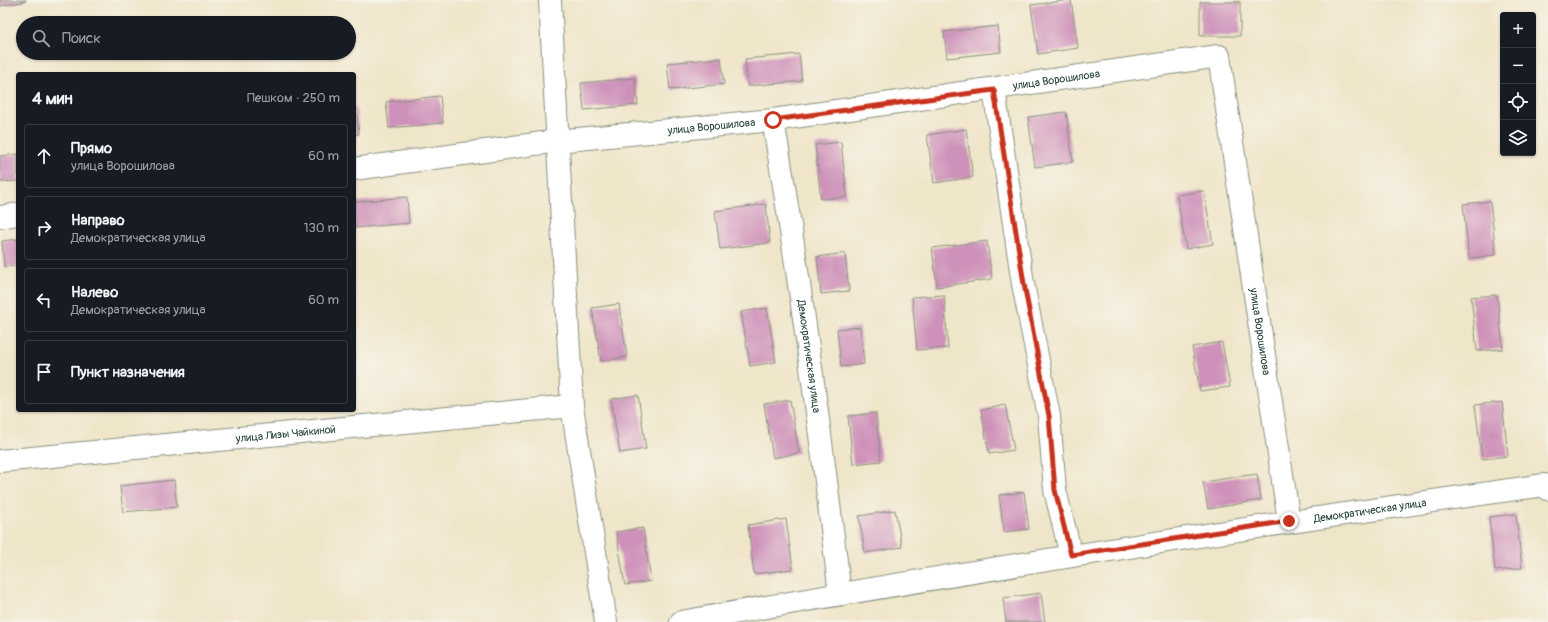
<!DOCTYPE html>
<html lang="ru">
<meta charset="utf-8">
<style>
:root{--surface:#171b24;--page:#20242c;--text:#f1f3f6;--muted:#9ea1a6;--line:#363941}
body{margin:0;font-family:Pangolin,sans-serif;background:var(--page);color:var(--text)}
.controls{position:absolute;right:12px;top:12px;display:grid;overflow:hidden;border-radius:4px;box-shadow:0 1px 3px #0004}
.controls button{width:36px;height:36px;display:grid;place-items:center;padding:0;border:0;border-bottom:1px solid var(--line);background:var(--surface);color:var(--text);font:20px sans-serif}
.stop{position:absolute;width:12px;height:12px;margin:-9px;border:3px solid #c8321e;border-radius:50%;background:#fff}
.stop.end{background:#c8321e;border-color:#fff;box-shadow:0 1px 4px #0008}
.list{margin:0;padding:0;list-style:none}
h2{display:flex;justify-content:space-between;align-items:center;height:52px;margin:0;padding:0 16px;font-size:17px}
h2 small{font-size:13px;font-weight:400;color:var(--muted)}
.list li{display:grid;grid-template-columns:26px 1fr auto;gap:12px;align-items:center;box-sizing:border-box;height:64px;margin:0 8px 8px;padding:0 8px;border:1px solid var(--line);border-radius:4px}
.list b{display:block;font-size:15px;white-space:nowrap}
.list p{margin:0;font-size:13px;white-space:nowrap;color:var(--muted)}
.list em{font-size:13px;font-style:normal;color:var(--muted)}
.icon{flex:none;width:22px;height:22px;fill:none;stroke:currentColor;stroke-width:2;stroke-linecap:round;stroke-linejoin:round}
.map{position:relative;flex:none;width:1548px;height:622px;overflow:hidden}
.search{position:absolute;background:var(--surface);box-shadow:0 1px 3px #0004;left:16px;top:16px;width:340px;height:44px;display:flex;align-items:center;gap:10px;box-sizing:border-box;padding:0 14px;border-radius:22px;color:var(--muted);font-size:15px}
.panel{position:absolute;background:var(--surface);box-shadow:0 1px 3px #0004;left:16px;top:72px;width:340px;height:340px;border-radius:4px}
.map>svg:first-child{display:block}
.building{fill:#ce91b9}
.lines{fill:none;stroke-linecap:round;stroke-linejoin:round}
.minor-casing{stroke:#87917e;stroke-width:24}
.minor{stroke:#fff;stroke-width:22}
.route{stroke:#c8321e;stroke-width:5}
.labels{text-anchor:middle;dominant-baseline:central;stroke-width:3.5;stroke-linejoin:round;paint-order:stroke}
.street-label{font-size:11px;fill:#1f3d34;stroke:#f7f3e8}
</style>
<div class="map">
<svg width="1548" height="622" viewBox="0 0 1548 622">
<rect width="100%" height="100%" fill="#f7f3e8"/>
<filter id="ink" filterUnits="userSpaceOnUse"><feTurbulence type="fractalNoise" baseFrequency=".025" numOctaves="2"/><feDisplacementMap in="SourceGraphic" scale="8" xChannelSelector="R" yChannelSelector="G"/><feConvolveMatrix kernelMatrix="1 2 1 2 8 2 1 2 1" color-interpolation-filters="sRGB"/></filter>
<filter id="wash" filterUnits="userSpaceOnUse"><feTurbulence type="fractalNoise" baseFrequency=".012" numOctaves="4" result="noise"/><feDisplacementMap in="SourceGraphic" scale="16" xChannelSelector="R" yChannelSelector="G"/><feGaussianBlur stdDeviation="0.9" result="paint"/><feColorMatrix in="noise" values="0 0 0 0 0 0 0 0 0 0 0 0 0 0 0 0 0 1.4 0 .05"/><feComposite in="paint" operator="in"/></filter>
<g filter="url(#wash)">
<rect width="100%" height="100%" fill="#efe5c9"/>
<g id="blocks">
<!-- building -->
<path class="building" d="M0,0h26v1l-26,5z
M1071,0l7,48 -40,6 -7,-49z
M1200,2h40v34h-40z
M998,26l3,26 -54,6 -3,-26z
M799,54l3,27 -54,5 -3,-27z
M721,58l3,26 -54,6 -3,-27z
M635,78l3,27 -54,5 -3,-27z
M440,96l3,27 -54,5 -3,-26z
M354,108h2l3,26 -5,1z
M1066,112l7,50 -38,5 -7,-50z
M966,129l7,48 -39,6 -7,-48z
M841,142l6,55 -26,2 -6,-54z
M18,154v27l-18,1v-26z
M1204,191l9,53 -27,5 -9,-54z
M407,197l2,26 -54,5 -1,-26z
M1490,201l6,54 -27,3 -6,-54z
M766,204l4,39 -50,6 -5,-38z
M18,239v27l-14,1 -2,-26z
M987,241l5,38 -55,8 -5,-39z
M845,253l4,38 -28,3 -4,-37z
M944,295l4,53 -31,2 -5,-53z
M1497,295l6,54 -26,2 -6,-54z
M619,304l8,53 -26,4 -9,-53z
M767,308l9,54 -26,4 -9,-54z
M860,327l4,37 -23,3 -4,-38z
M1222,342l8,45 -30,4 -8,-44z
M638,395l8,54 -26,4 -9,-54z
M790,400l9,53 -26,5 -9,-54z
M1502,402l6,54 -26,3 -7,-54z
M1005,405l9,45 -25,4 -8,-44z
M876,413l5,48 -28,3 -5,-48z
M1257,474l4,26 -53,9 -5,-27z
M174,480l3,27 -54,5 -3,-26z
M1024,492l5,37 -25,3 -5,-37z
M895,510l7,37 -37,6 -6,-37z
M1516,514l6,54 -27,3 -6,-54z
M786,519l7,50 -39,5 -6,-49z
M643,528l8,53 -26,4 -9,-53z
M1041,593l4,29h-39l-3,-24z"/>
</g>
</g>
<g filter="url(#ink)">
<use href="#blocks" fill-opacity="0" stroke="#87917e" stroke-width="1"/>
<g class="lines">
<defs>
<g id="minor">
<path d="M550,0l22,406 34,216"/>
<path d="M994,90l29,194 26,132 6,74 16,65"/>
<path id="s1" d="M773,120c27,158 48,315 67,474"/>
<path id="s2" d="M354,169l203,-28 216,-21 446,-64 70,465"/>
<path d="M0,217l18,-3"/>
<path id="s3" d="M0,461l572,-55"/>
<path id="s4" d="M681,622c287,-51 574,-96 863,-137l4,4"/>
</g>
</defs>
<!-- minor casing -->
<use href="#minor" class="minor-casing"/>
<!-- minor -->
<use href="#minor" class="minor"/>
</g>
</g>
<g class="lines" filter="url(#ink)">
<!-- route -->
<path class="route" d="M773,120l221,-30 30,194 25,132 6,74 16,65 218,-34"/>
</g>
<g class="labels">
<!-- street labels -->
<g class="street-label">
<text stroke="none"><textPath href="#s2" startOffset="708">улица Ворошилова</textPath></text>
<text stroke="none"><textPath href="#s2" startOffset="360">улица Ворошилова</textPath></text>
<text stroke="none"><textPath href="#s2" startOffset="1151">улица Ворошилова</textPath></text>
<text stroke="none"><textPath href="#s1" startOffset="239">Демократическая улица</textPath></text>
<text stroke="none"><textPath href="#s3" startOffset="287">улица Лизы Чайкиной</textPath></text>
<text stroke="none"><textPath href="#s4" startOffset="698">Демократическая улица</textPath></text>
</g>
</g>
</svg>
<div class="controls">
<button>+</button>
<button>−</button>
<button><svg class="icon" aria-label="locate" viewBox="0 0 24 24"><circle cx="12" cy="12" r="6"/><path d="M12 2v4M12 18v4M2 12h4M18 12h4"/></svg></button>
<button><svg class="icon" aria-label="layers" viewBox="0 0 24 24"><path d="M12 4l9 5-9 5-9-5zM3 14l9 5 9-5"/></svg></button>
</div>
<div class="stop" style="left:773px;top:120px"></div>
<div class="stop end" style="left:1289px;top:521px"></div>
<div class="search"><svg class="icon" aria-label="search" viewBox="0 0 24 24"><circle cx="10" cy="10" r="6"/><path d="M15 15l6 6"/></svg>Поиск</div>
<section class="panel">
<h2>4 мин<small>Пешком · 250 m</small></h2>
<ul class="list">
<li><svg class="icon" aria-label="ahead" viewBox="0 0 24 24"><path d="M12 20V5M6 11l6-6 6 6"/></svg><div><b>Прямо</b><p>улица Ворошилова</p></div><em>60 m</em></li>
<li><svg class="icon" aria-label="right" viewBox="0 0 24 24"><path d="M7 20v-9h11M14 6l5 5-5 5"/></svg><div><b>Направо</b><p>Демократическая улица</p></div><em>130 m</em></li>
<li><svg class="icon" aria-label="left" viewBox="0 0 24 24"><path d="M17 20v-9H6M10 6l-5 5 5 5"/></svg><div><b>Налево</b><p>Демократическая улица</p></div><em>60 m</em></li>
<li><svg class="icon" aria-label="arrive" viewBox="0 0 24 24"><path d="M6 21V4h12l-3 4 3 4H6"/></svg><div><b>Пункт назначения</b></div></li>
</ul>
</section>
</div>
